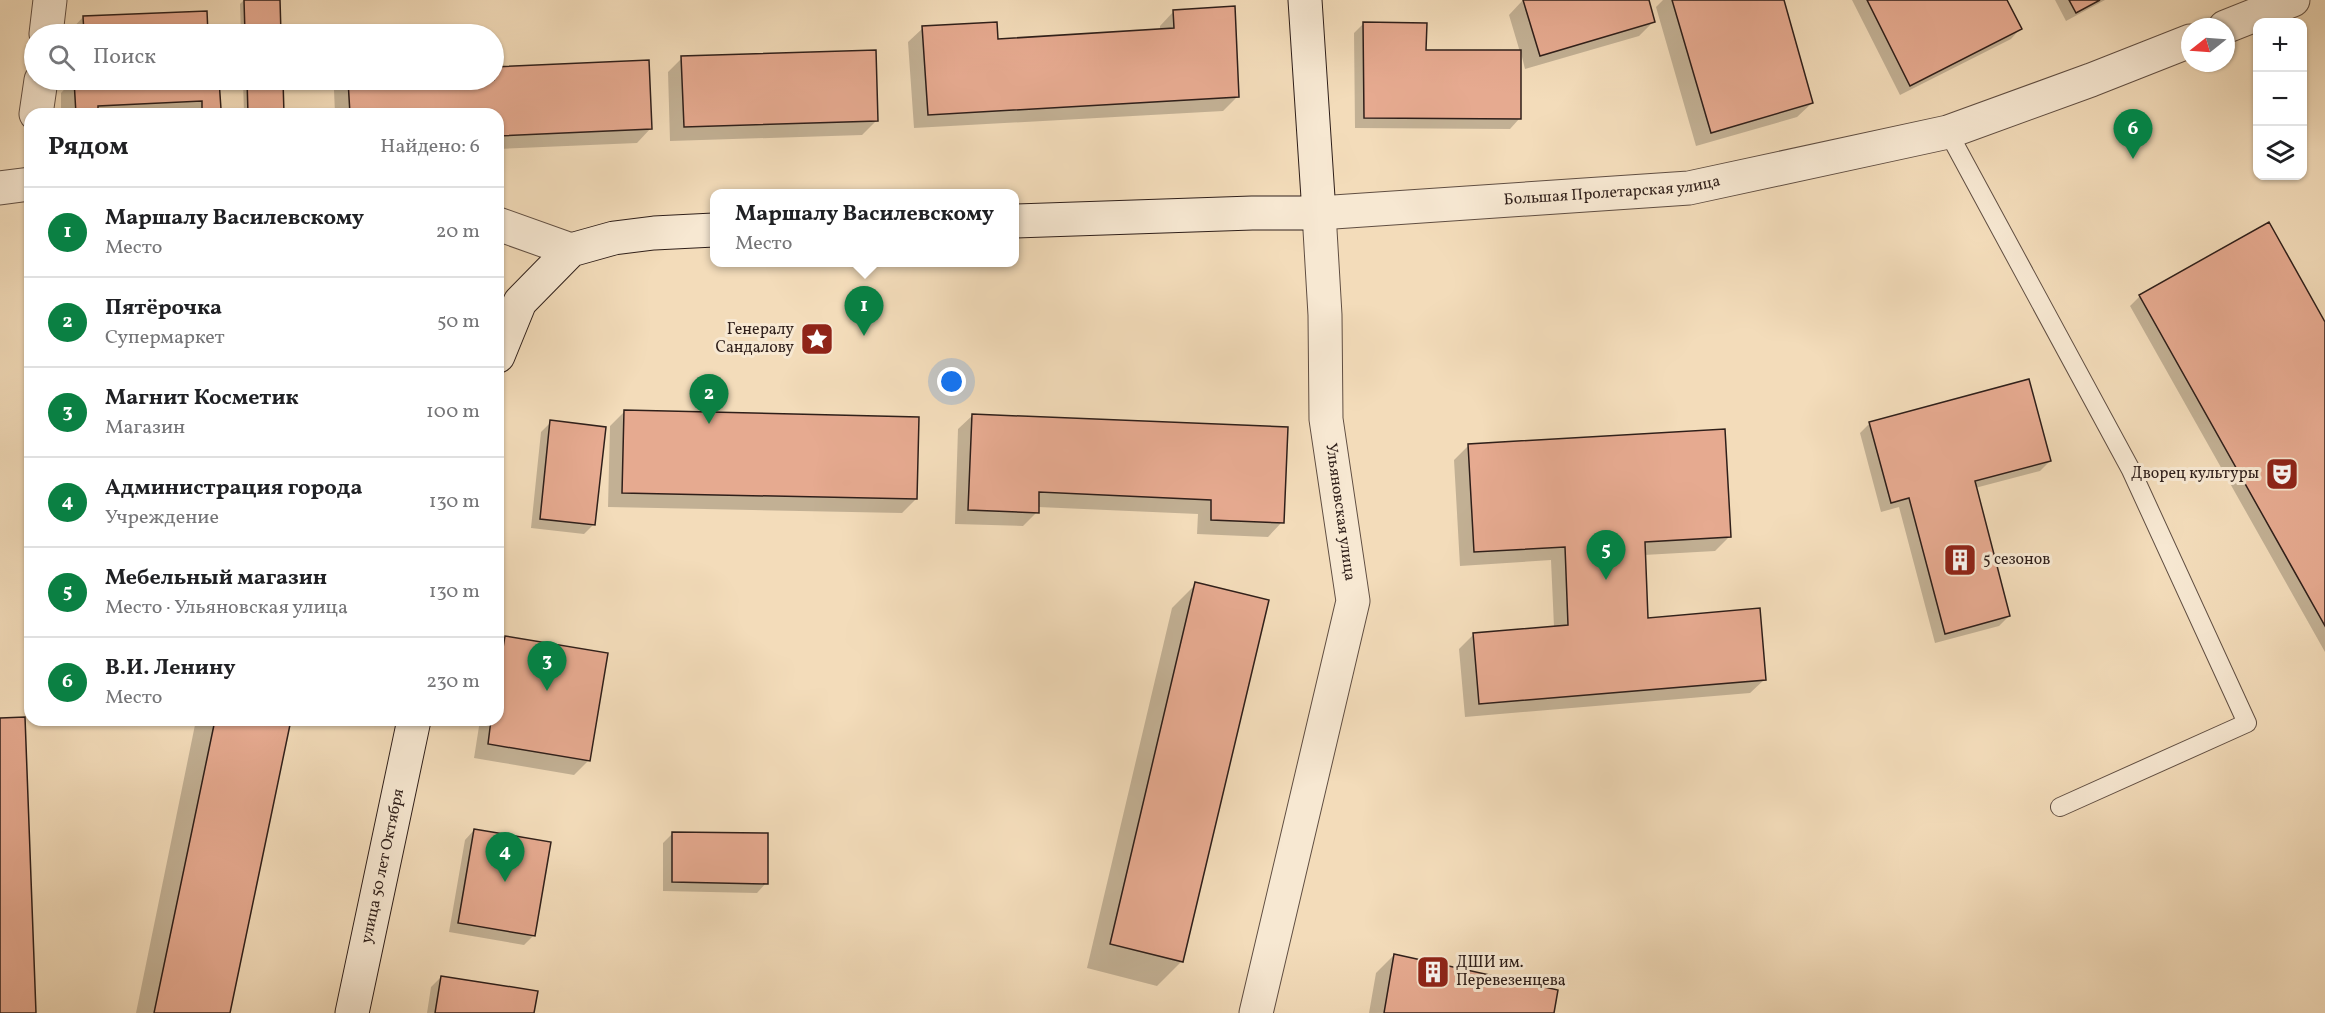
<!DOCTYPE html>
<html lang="ru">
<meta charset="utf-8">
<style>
:root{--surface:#fff;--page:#f2f2f2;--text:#202124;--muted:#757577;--line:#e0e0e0;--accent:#0b8043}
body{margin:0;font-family:Vollkorn,serif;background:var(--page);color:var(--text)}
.controls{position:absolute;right:18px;top:18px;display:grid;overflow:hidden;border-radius:12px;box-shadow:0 2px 4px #0004}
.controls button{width:54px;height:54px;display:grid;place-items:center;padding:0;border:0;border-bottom:2px solid var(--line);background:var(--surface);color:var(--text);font:30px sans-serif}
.compass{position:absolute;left:2181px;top:18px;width:54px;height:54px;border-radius:50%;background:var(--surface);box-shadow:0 2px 4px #0004;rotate:253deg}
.you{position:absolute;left:952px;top:382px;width:21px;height:21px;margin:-15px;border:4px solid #fff;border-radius:50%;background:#1a73e8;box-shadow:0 0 0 9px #1a73e833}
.badge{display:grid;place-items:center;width:39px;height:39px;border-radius:50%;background:var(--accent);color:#fff;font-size:20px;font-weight:700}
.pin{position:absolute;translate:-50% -50px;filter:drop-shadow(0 2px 3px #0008)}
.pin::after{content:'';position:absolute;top:32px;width:21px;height:18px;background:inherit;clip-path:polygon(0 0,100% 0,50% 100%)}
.popup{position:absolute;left:710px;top:189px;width:309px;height:78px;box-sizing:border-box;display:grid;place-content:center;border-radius:12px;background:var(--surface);filter:drop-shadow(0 2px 4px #0005);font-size:20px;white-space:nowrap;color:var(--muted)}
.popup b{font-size:22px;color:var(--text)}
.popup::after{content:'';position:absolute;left:50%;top:100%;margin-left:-12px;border:12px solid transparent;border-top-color:var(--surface)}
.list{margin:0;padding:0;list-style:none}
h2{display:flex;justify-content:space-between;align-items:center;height:78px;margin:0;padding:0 24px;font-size:26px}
h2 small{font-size:20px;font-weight:400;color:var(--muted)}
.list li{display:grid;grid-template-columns:39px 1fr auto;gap:18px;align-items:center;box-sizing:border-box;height:90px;padding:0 24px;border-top:2px solid var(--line)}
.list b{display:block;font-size:22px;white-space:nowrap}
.list p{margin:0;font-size:20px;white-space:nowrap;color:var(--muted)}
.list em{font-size:20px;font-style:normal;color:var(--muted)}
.icon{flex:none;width:33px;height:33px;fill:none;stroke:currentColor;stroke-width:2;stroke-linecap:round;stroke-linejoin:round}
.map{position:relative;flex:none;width:2325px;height:1013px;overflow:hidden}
.search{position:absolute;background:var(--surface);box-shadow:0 2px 4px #0004;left:24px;top:24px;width:480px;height:66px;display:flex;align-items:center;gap:15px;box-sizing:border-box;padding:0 21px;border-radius:33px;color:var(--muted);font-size:22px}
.panel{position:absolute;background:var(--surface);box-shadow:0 2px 4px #0004;left:24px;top:108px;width:480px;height:618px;border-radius:18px}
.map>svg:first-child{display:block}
.shadow{fill:#0003}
.building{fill:#e6aa90;stroke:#2f1f1a;stroke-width:1.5}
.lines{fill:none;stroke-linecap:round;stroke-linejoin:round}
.service-casing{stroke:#604e42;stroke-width:20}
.minor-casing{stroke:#604e42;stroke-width:35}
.tertiary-casing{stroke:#604e42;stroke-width:35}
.secondary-casing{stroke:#2f1f1a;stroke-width:35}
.service{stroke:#f7e8d2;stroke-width:18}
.minor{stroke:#f7e8d2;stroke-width:33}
.tertiary{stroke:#f7e8d2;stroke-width:33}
.secondary{stroke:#f7e8d2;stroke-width:33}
.labels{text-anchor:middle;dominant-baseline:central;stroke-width:6;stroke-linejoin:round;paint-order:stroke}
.street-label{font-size:16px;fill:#2f1f1a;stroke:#f7e8d2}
.poi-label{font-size:16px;fill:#2f1f1a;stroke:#f7e8d2;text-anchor:end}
</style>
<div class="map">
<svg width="2325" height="1013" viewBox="0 0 2325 1013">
<rect width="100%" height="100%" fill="#f3dcba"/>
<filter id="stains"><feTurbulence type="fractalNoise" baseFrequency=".00333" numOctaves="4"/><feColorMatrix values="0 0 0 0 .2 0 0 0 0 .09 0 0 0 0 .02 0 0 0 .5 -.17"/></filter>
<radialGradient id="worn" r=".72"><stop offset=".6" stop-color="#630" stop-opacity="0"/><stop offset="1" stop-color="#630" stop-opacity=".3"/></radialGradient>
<!-- shadow -->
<path class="shadow" d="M244,0h35l1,34h-39l-1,-30z
M1523,0h124l7,21 -15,15 -114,33 -4,-16 -2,66 -9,10 -155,-1 -1,-95 9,-9 62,27 95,1 -11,-37z
M1663,0h119l30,103 -15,14 -101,29 -40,-139z
M1852,0h154l14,29 -9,10 -111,56z
M2055,0h50l-39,21z
M1174,11l64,85 -15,15 -309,17 -6,-86 15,-14 74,12 163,-9v-5z
M206,12l1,22h-138v-2l14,-15z
M682,58l195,62 -15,15 -192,6 -2,-69z
M648,62l3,66 -14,15 -139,6v-35h-163l-1,-24 11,-10h149v-11z
M71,80h147l1,28 -6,6h-152v-21l10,-11z
M243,80h38l2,34h-39z
M2140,296l185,29v327l-195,-346z
M624,412l292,87 -14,14 -294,-6 2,-81z
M973,415l309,107 -14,15 -71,-3 1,-20 -160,-7 -1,5 -14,14 -68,-2 3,-95z
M551,422l43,102 -10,10 -53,-6 10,-96z
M1870,423l180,38 -10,10 -65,17 34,128 -10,10 -64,17 -36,-136 -18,5 -21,-79z
M1469,445l261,91 -15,15 -71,4 3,64 118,60 -15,14 -285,24 -6,-68 15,-15 80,-7 -3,-67 -91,6 -6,-106z
M1196,584l-14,377 -25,25 -70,-18 85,-360z
M505,638l84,122 -15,15 -100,-17 6,-38h18v-75z
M196,720h93l-61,293h-92z
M474,830l60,105 -10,10 -75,-13 16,-92z
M673,833l93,50 -9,10 -94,-2v-48z
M1394,955l159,58h-184l7,-40z
M441,977l92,36h-106l4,-26z"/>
<!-- building -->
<path class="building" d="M244,0h36l1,34h-36z
M1523,0h126l6,22 -115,34z
M1672,0h112l29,103 -102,30z
M1867,0h140l15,29 -112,57z
M2069,0h31l-24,13z
M1235,6l4,91 -311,18 -6,-89 75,-4 1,17 176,-11 -1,-18z
M207,11l1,23h-124l-1,-18z
M1363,22l64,1 -1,27h95v69l-157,-1z
M876,50l2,71 -194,6 -3,-71z
M649,60l3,69 -154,7v-22h-148l-2,-34h146v-13z
M74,80h145l2,29 -19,1v-9l-104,5v8h-22z
M247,80h36l1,34h-36z
M2269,222l56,100v304l-186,-331z
M2029,379l22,82 -76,20 35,135 -65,18 -36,-136 -18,5 -22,-81z
M624,410l295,7 -2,82 -295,-6z
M972,414l316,13 -4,96 -73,-3v-20l-172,-8v21l-71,-3z
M550,420l56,7 -11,98 -55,-6z
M1725,429l6,108 -86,5 3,76 112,-10 6,72 -287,24 -6,-71 95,-8 -3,-78 -91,5 -6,-108z
M1195,582l74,18 -86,362 -73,-18z
M505,636l103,17 -18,108 -102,-17 3,-24h7v-42z
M25,717l11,296h-36v-295z
M215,720h76l-61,293h-76z
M474,829l77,13 -16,94 -77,-13z
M672,832l96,1v51l-96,-2z
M1394,954l164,36 -4,23h-170z
M441,976l97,15 -4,22h-99z"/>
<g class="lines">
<defs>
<path id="service" d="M1948,132l183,338 116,253 -187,84"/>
<path id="minor" d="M46,34l4,-34
M36,114l5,-34
M1256,1013l97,-412 -27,-182 -1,-104 -6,-102"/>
<g id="tertiary">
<path d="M2225,27l68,-27"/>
<path d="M0,188l30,-4"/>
<path id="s1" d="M1319,213l370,-25 259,-56 143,-52 99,-39"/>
<path d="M498,224l73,26"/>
</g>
<g id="secondary">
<path d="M1014,221l238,-8h67l-14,-213"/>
<path d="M498,356l22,-54 51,-52 43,-12 40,-5 60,-3"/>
<path id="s2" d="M352,1013l62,-293"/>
</g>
</defs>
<!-- service casing -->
<use href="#service" class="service-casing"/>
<!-- minor casing -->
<use href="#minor" class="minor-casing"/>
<!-- tertiary casing -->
<use href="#tertiary" class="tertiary-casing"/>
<!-- secondary casing -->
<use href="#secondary" class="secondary-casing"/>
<!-- service -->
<use href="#service" class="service"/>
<!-- minor -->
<use href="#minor" class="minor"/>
<!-- tertiary -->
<use href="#tertiary" class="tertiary"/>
<!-- secondary -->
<use href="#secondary" class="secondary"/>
</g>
<!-- icons -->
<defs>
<symbol id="sight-square" viewBox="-11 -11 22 22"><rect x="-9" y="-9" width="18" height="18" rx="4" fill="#8f2418" stroke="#f7e8d2"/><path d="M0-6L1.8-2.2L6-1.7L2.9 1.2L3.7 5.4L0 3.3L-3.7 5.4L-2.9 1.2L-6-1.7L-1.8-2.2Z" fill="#fff"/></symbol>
<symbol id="theatre-square" viewBox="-11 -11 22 22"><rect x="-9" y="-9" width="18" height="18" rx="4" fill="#8f2418" stroke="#f7e8d2"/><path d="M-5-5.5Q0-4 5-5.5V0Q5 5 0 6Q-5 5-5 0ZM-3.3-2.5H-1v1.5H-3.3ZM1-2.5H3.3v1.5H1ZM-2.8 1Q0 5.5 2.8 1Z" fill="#fff"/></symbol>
<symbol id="building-square" viewBox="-11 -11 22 22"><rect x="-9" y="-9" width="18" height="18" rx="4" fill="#8f2418" stroke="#f7e8d2"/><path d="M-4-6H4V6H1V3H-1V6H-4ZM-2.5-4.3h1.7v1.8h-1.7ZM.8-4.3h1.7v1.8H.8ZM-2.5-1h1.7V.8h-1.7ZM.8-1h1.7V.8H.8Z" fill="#fff"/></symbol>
</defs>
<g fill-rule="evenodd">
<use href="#sight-square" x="798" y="320" width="38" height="38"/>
<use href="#theatre-square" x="2263" y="455" width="38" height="38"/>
<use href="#building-square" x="1941" y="541" width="38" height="38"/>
<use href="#building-square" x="1414" y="953" width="38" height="38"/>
</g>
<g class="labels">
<!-- street labels -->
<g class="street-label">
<text stroke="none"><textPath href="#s1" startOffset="294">Большая Пролетарская улица</textPath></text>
<text transform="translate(1340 512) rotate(82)">Ульяновская улица</text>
<text stroke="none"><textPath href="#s2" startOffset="150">улица 50 лет Октября</textPath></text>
</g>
<!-- poi labels -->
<g class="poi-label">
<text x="794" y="330">Генералу<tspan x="794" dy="18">Сандалову</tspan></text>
<text x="2259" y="474">Дворец культуры</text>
<text x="1983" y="560" text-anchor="start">5 сезонов</text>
<text x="1456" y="963" text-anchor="start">ДШИ им.<tspan x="1456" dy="18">Перевезенцева</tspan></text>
</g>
</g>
<rect width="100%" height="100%" filter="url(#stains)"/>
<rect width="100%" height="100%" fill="url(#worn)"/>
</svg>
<div class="controls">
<button>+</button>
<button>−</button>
<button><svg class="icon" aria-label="layers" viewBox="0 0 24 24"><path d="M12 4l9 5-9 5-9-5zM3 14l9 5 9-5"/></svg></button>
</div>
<svg class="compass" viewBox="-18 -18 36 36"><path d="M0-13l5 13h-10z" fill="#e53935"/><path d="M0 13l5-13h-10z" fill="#757577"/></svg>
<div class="you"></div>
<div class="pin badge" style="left:864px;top:336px">1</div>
<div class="popup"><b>Маршалу Василевскому</b>Место</div>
<div class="pin badge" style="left:709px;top:424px">2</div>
<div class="pin badge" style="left:547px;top:691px">3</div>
<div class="pin badge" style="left:505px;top:882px">4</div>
<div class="pin badge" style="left:1606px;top:580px">5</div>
<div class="pin badge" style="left:2133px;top:159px">6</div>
<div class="search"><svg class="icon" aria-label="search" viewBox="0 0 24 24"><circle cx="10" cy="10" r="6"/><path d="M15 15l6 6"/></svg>Поиск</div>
<section class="panel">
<h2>Рядом<small>Найдено: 6</small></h2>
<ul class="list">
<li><span class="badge">1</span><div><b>Маршалу Василевскому</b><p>Место</p></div><em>20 m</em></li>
<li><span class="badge">2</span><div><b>Пятёрочка</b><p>Супермаркет</p></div><em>50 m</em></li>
<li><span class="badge">3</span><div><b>Магнит Косметик</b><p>Магазин</p></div><em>100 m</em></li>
<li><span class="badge">4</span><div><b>Администрация города</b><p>Учреждение</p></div><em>130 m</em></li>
<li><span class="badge">5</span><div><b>Мебельный магазин</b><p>Место · Ульяновская улица</p></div><em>130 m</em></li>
<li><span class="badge">6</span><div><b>В.И. Ленину</b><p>Место</p></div><em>230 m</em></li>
</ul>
</section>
</div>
